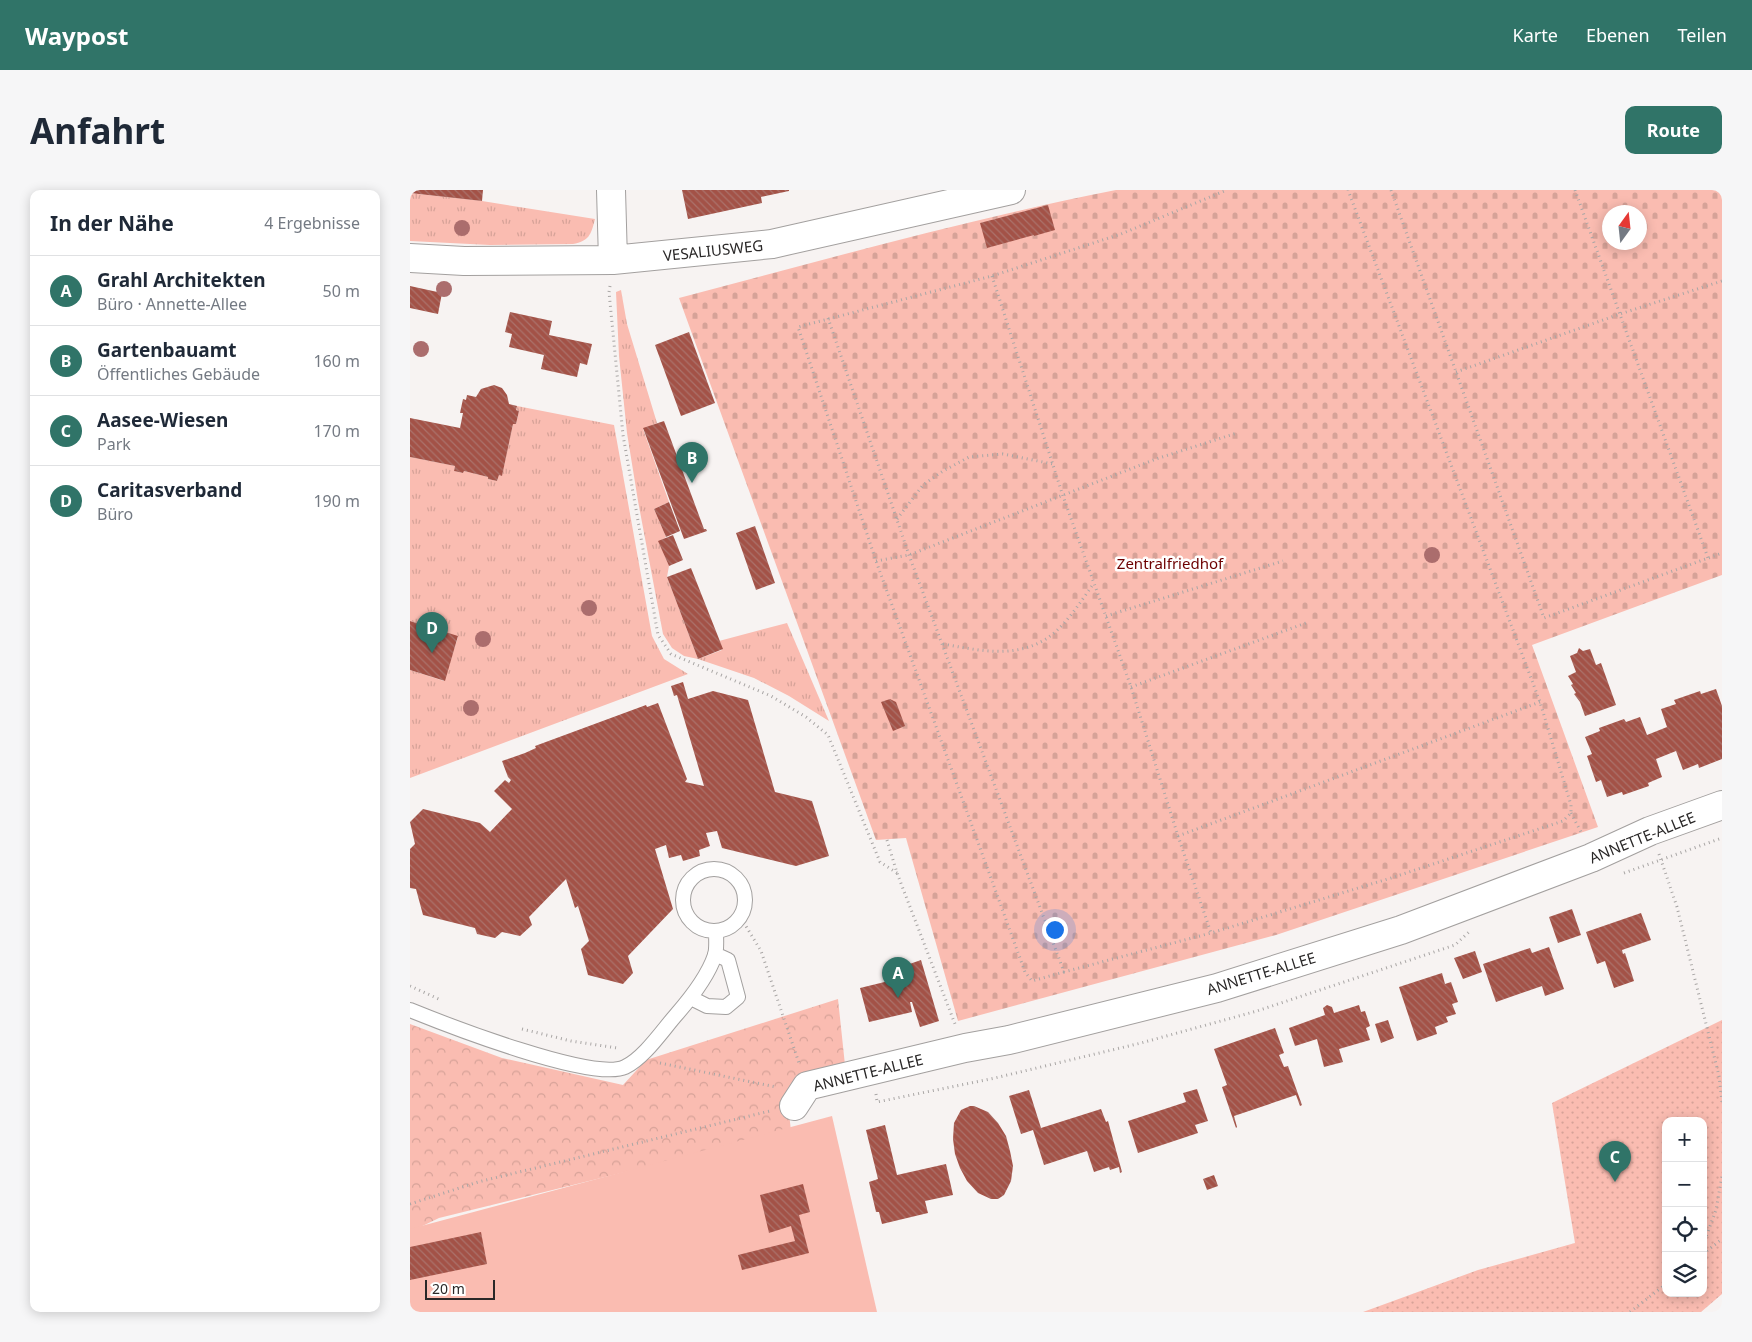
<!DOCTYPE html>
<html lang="de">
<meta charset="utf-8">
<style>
:root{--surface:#fff;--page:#f6f6f7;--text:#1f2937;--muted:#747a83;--line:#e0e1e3;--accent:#307468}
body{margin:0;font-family:"Noto Sans",sans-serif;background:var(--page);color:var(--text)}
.controls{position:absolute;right:15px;bottom:15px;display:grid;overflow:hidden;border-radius:10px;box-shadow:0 2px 12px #0003}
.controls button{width:45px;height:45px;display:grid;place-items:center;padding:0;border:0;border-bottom:1px solid var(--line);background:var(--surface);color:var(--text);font:25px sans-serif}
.compass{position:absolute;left:1192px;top:15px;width:45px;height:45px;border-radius:50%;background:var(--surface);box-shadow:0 2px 12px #0003;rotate:15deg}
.scale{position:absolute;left:15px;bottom:12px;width:70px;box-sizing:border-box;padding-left:5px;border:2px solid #2a2828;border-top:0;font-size:14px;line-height:18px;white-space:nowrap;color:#2a2828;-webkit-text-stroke:4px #fff;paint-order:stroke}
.you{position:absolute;left:644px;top:739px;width:18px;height:18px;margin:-12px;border:4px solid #fff;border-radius:50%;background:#1a73e8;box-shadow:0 0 0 8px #1a73e833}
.badge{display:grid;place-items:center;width:32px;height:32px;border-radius:50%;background:var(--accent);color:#fff;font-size:16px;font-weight:700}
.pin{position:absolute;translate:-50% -41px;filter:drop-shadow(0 1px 2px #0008)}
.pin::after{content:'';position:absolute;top:26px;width:18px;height:15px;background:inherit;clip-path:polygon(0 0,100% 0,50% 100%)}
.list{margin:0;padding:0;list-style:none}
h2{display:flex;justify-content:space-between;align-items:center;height:65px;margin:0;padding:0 20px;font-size:21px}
h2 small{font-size:16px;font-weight:400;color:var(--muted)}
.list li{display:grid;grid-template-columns:32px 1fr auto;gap:15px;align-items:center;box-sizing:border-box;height:70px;padding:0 20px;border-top:1px solid var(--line)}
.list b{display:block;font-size:19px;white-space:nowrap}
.list p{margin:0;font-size:16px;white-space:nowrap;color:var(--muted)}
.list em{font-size:16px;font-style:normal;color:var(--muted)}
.icon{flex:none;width:28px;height:28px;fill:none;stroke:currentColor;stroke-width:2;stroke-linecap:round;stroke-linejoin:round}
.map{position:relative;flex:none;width:1312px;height:1122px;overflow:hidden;border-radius:10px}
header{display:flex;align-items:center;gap:30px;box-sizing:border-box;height:70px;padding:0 25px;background:var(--accent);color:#fff}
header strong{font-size:24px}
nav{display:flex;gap:28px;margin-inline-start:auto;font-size:18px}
.intro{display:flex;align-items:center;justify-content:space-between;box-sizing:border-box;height:120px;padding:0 30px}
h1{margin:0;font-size:35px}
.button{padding:12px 22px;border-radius:10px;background:var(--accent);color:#fff;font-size:18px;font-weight:700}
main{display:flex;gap:30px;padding:0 30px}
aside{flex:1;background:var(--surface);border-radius:10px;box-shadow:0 2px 12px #0003}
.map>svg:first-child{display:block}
.grass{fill:url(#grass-tufts)}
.forest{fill:url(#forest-crowns)}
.cemetery{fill:url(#cemetery-stones);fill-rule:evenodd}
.park{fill:url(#park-dots);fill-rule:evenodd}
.pitch{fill:#fabcb1}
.building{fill:url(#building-back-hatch)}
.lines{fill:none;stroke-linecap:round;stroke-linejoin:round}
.lane-casing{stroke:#a3a09f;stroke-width:16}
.street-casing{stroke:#a3a09f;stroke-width:30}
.path{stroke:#a9a6a5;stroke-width:3;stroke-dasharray:1 4;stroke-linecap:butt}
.lane{stroke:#fff;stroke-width:14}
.street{stroke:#fff;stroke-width:28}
.tree{fill:#ab6d6d}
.labels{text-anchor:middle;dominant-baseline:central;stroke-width:5;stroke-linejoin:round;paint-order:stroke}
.street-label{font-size:15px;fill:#2a2828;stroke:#fff}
.park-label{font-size:15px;fill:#6d0000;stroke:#fff}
</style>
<header>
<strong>Waypost</strong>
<nav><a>Karte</a><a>Ebenen</a><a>Teilen</a></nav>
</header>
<div class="intro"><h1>Anfahrt</h1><a class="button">Route</a></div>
<main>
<aside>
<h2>In der Nähe<small>4 Ergebnisse</small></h2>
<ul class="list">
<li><span class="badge">A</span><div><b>Grahl Architekten</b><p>Büro · Annette-Allee</p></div><em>50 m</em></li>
<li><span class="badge">B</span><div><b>Gartenbauamt</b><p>Öffentliches Gebäude</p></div><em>160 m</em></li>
<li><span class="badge">C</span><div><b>Aasee-Wiesen</b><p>Park</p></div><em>170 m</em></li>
<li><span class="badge">D</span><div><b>Caritasverband</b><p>Büro</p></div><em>190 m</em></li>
</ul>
</aside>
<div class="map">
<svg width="1312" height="1122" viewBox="0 0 1312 1122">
<defs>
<pattern id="grass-tufts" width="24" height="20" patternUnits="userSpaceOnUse" patternTransform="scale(1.25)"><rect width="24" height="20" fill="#fabcb1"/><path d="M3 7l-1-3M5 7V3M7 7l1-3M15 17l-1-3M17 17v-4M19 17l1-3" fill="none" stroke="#d6a298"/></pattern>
<pattern id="forest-crowns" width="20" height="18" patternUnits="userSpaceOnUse" patternTransform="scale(1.25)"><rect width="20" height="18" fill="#fabcb1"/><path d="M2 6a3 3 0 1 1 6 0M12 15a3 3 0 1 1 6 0" fill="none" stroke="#d6a298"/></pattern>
<pattern id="cemetery-stones" width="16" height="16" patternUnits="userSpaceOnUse" patternTransform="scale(1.25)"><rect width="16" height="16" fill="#fabcb1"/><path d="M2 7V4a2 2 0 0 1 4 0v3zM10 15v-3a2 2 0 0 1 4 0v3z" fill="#d6a298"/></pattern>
<pattern id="park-dots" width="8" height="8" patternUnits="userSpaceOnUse" patternTransform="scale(1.25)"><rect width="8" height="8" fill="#fabcb1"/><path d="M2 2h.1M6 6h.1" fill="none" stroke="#d6a298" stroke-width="1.8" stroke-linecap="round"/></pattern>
<pattern id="building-back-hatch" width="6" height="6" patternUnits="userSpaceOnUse" patternTransform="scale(1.25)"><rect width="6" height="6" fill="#a35247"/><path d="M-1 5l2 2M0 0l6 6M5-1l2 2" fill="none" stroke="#ab726b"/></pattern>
</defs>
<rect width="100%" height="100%" fill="#f7f3f2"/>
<!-- grass -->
<path class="grass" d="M0,3l72,8 113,18c-4,16 -6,22 -22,25l-83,1 -80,-4z
M211,100l6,34 30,99 -14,6 26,73 -15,7 12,28 -7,5 10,24 -2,11 31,82 24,-9 -3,-9 68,-18 42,98 -40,-25 -35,-18 -56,-19 -14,-3 -12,-8 -9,-14 -25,-133 -11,-68 -8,-77 -3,-64z
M107,216l97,19 38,211 12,23 24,15 -278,104v-108l34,11 14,-44 -48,-16v-164l45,9 -1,5 9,2 1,-2 24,6v2l9,2 2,-6h3l11,-51h3l3,-13 -3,-1z"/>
<!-- forest -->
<path class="forest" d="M428,809l7,66 -58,30 4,36 -352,87 -29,14v-208l92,34 121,27 23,-25z"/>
<!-- cemetery -->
<path class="cemetery" d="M706,0h606v385l-190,70 66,182 -322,108 -318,86 -52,-183 -30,2 -197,-542c145,-38 289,-79 437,-108zM1200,22h30v30h-30z"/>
<!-- park -->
<path class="park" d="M1312,830v274l-21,18h-338l115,-42 97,-27 -23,-140zM1256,931h37v172h-37z"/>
<!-- pitch -->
<path class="pitch" d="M422,926l45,196h-467v-83z"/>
<!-- building -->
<path class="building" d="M0,0h73l-1,11 -72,-8z
M272,0h107v1l-28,6 1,6 -74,16z
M638,15l7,25 -21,6v-1l-47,13 -7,-25z
M0,96l32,7 -4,21 -28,-6z
M100,122l42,9 -3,14 43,9 -5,21 -7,-2 -3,14 -36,-8 3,-14 -35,-8 3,-13 -7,-2z
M279,142l26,71 -34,13 -26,-71z
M84,195l8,3 5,7 2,9 8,2 -1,4 3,1 -3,13h-3l-11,52 -3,-1 -2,6 -9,-2v-2l-24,-6 -1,2 -9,-2 1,-5 -45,-9v-39l50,10 3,-15h-3l3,-14 3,1 1,-5 9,2 5,-8z
M254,231l40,108h2l1,2 -23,8 -41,-111z
M259,312l11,29 -14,6 -12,-28z
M345,336l20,57 -19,7 -20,-57z
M263,345l10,25 -14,6 -11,-25z
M281,378l32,81 -25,10 -31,-82z
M0,431l48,15 -13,45 -35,-11z
M1169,458l4,3 7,-2 6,16 5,-2 15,42 -31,11 -5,-14 -6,-8 2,-1 -5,-8 2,-1 -5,-8 8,-4 -6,-16 7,-3z
M273,492l5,17 25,-8 35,9 27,92 37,9 17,55 -33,10 -74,-18 -5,-17 -11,2 4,13 -11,4 1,6 -17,5 -2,-6 -12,3 -3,-13 -11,4 18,60 -45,47 5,17 -10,11 -35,-9 -7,-26 8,-8 -11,-35 -3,2 -9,-29 -37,38 3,8 -12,11 -18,-4 -7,6 -18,-4 -2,-6 -52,-13 -7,-26 -6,-1v-39l5,-5 -5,-22 13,-13 57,14 10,9 22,-23 -18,-18 11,-11 4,3 2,-3 -3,-3 -6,-16 23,-8 11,-5 -1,-2 111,-41 1,2 11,-4 29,76 -2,3 19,4 -27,-91 -3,1 -3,-10z
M1306,499l6,17v53l-23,9 -1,-4 -15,6 -7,-19 -20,8 6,18 -14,6 1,3 -26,9 -1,-3 -15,5 -6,-17 -5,2 -9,-26 5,-2 -7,-17 15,-6 -1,-3 25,-9 2,3 14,-5 7,18 20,-8 -6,-18 15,-5 -2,-4 26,-9 1,3z
M480,509l6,3 9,24 -12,5 -12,-29z
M1162,719l9,26 -23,8 -9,-26z
M1231,723l10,27 -29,10 1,4 2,-1 9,28 -20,7 -9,-27 -8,3 -11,-32z
M1139,757l15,42 -19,7 -3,-10 -46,16 -13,-38 47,-16 2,5z
M1065,761l7,21 -19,7 -9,-21z
M511,770l18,61 -19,6 -8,-25h-2l2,10 -43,10 -9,-34 45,-11 -4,-10z
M1032,783l3,11 6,-2 7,20 -6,2 4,10 -10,3 2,5 -13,5 2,7 -20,7 -18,-54z
M917,815l5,2 2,6 25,-8 2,7 4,-1 5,15 -4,2 4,12 -31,9 4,13 -19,5 -7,-28 -22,7 -6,-18 36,-13 -2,-7z
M978,830l6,18 -13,5 -6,-19z
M865,838l9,25 -5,2 5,12 4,-1 14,39 -2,1 -4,-11 -62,21 3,11 -1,1 -14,-41 5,-2 -13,-36z
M787,899l11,32 -13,4 3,8 -60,20 -10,-32 58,-19 -3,-9z
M619,900l12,38 60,-19 5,13 2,-1 14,51 -2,1 -1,-6 -9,3 -1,-3 -15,5 -7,-21 -43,14 -11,-35 -12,4 -12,-38z
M560,916h4l14,6 10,11 8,13 4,15 3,15 -2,15 -7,14 -6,4h-7l-13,-6 -11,-12 -7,-13 -5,-14 -2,-15 1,-16 7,-13z
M475,935l12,50 49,-11 7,31 -28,6 3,12 -46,11 -3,-12h-3l-7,-30 9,-3 -12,-49z
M804,985l4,11 -11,4 -4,-11z
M393,994l7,28 -11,3 10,38 -67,17 -4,-15 57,-14 -4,-15 -22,7 -9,-38z
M71,1042l6,32 -77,16v-33z"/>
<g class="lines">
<defs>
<path id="lane" d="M273 710a31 31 0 1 1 62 0a31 31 0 1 1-62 0Z
M281,808l16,8 19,1 12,-10 -10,-37 -13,-6
M0,820c37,15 183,72 215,57 19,-9 37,-36 51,-52 14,-16 32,-39 39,-60 2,-7 1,-16 1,-23"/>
<path id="street" d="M201,0l2,70
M0,68l54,3 149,-1 159,-16 239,-54
M384,916l13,-20 158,-38 44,-8 208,-52 184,-58 190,-72 59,-27 72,-26"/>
</defs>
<!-- lane casing -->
<use href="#lane" class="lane-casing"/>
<!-- street casing -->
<use href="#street" class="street-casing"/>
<!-- path -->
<path class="path" d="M981,0l153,428 178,-65
M1165,0l133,368
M582,86l71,220 68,191 47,149 33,97
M200,96l-1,6 14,143 35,200 13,19 100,42 35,21 22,18 52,127 17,11
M418,128l81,237 155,417 147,-39 180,-55 172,-57 8,-8v-8l-31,-103 -192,-512
M1046,182l164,-58 102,-33
M487,329l26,-34 20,-14 26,-14 34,-3 50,10
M466,371l33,-6 247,-96 81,-26
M696,426l177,-55
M533,454c34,6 71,15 103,-5 19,-12 35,-38 48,-56
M721,497l175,-64
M1161,623l11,21
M768,646l362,-134
M477,650l10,33 58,151
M1249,664l18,53 42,169 3,26
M1214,683l98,-35
M331,728l20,33 38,112
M654,782l-32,9 -7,-9 -149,-411 -78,-234 194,-51 129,-42 106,-44
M0,796l31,14
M112,839l49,12 46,7
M250,873l116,24
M466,904l1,8 118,-24 146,-35 116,-32 198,-66 14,-13
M0,1014l68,-22 292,-71
M1293,1055l13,-35 6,-34
M1293,1064l19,-15
M1220,1122l36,-28"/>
<!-- lane -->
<use href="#lane" class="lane"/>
<!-- street -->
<use href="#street" class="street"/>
</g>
<!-- trees -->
<g class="tree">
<circle cx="52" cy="38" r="8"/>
<circle cx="34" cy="99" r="8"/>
<circle cx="11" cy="159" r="8"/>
<circle cx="1022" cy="365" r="8"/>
<circle cx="179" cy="418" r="8"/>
<circle cx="73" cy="449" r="8"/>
<circle cx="61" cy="518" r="8"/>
</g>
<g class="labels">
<!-- street labels -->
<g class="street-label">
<text transform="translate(303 60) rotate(-6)">VESALIUSWEG</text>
<text transform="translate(1232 647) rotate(-22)">ANNETTE-ALLEE</text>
<text transform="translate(851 783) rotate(-17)">ANNETTE-ALLEE</text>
<text transform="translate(458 882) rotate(-14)">ANNETTE-ALLEE</text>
</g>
<!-- park labels -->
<g class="park-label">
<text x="760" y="373">Zentralfriedhof</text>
</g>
</g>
</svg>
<div class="controls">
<button>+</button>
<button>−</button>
<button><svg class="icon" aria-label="locate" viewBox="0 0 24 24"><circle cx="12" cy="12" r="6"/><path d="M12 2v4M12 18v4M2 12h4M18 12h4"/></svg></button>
<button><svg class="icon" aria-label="layers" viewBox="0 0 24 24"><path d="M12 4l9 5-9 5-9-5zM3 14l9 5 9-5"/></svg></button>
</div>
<svg class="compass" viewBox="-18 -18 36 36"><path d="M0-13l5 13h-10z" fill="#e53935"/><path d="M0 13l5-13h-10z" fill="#747a83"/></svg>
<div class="scale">20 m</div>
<div class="you"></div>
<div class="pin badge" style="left:488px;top:808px">A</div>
<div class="pin badge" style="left:282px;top:293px">B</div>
<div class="pin badge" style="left:1205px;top:992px">C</div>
<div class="pin badge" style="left:22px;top:463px">D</div>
</div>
</main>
